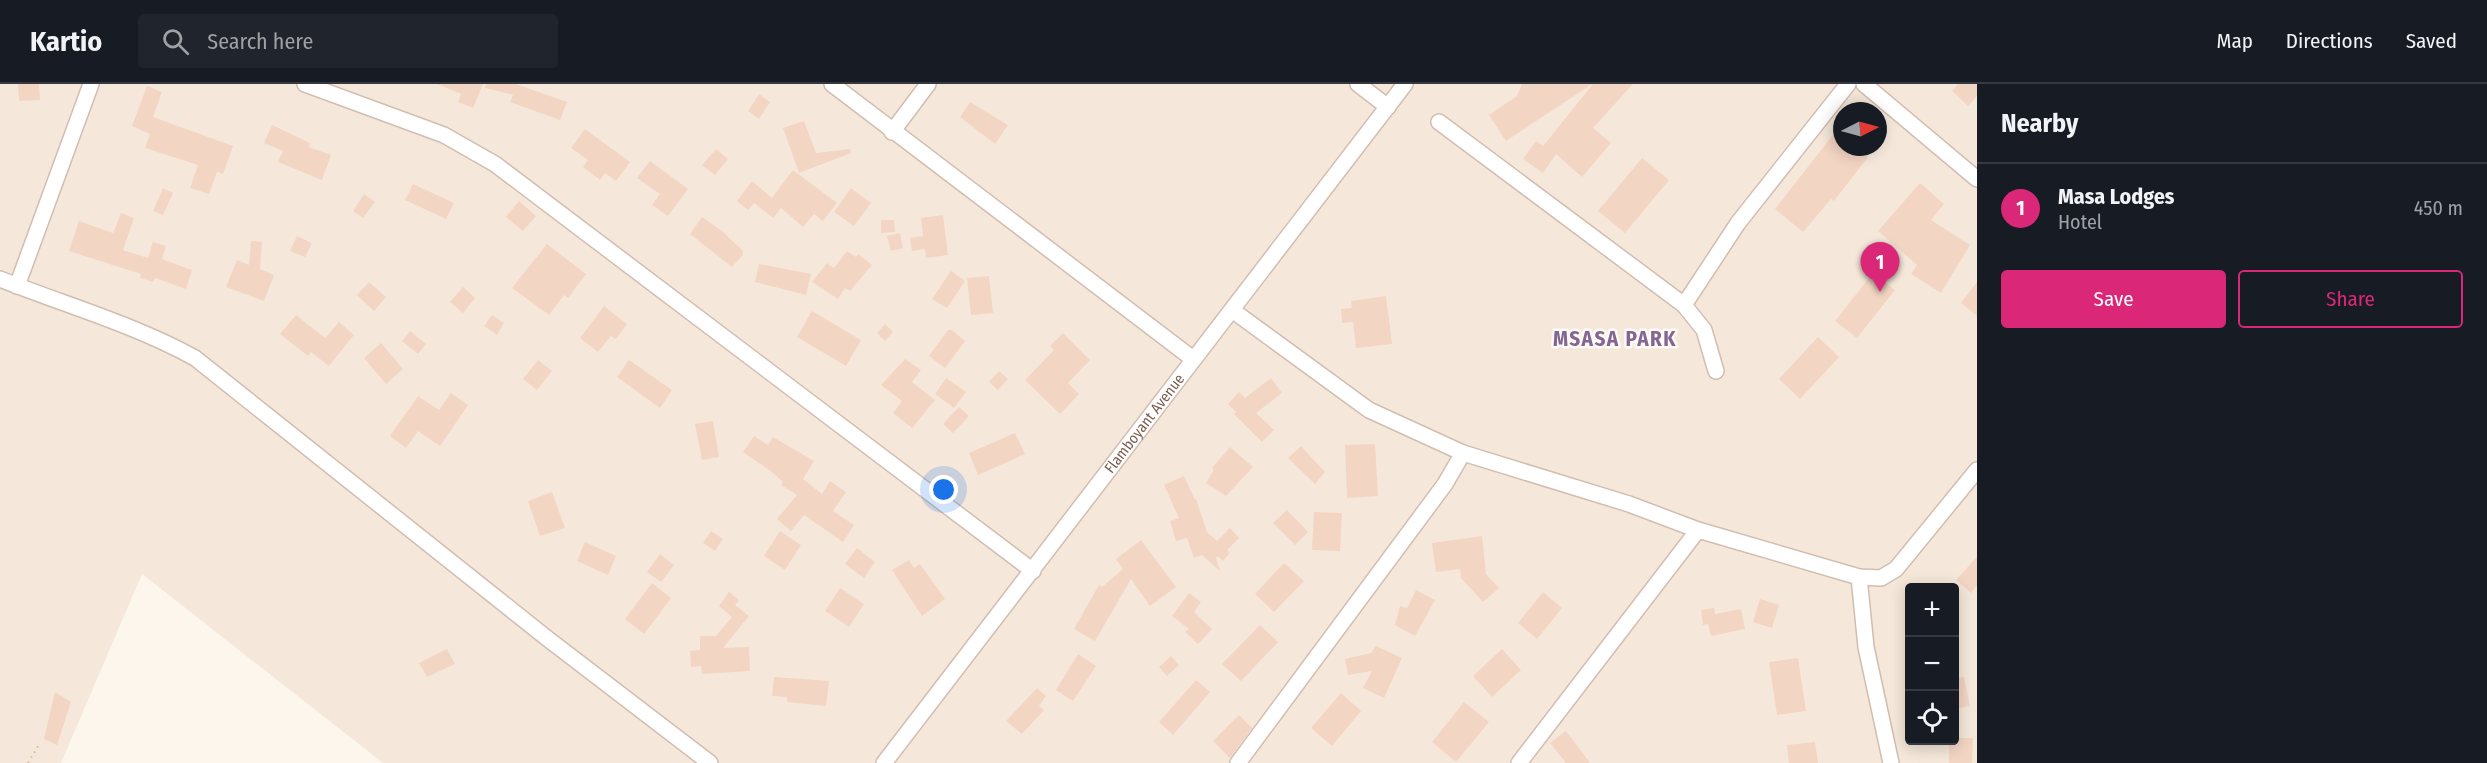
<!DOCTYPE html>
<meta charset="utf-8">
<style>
:root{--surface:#171b24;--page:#20242c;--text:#f1f3f6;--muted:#9ea1a6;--line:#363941;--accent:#db2777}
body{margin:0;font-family:"Fira Sans Condensed",sans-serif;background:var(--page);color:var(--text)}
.controls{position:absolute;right:18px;bottom:18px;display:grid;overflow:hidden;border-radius:6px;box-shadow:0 3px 15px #0003}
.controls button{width:54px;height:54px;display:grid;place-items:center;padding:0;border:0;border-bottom:2px solid var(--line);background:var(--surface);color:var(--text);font:30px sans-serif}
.compass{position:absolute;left:1833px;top:18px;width:54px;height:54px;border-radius:50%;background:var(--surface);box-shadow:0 3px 15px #0003;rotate:84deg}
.you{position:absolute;left:944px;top:406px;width:21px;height:21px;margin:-15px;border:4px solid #fff;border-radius:50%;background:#1a73e8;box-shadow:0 0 0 9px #1a73e833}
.badge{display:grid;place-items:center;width:39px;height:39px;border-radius:50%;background:var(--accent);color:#fff;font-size:20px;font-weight:700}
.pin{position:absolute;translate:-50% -50px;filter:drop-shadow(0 2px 3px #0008)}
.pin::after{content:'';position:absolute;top:32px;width:21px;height:18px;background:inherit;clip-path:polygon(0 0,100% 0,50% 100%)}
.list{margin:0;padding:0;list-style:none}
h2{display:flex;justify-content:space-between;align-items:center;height:78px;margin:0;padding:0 24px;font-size:26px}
h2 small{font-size:20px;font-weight:400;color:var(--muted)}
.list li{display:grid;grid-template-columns:39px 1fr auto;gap:18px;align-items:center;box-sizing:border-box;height:90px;padding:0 24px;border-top:2px solid var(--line)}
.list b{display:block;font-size:22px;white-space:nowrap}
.list p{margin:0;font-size:20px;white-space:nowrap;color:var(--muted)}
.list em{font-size:20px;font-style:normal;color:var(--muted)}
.actions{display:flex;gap:12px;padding:18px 24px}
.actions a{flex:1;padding:14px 0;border:2px solid var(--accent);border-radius:6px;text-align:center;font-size:21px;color:var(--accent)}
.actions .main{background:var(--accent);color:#fff}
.icon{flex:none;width:33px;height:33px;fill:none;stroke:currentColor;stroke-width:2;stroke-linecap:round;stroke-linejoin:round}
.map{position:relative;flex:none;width:1977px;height:679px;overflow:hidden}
header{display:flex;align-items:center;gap:36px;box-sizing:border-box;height:84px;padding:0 30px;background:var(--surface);border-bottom:2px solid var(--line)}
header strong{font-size:28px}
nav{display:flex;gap:33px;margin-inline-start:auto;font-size:21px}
.search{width:420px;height:54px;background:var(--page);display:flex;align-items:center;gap:15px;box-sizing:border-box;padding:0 21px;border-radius:6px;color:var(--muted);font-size:22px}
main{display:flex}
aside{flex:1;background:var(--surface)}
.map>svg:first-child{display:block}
.residential{fill:#f5e8da;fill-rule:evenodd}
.building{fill:#f3d5c3}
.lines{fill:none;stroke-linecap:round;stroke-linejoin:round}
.minor-casing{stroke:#d1beb0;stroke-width:18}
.path{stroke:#d9b8a5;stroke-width:2;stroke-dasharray:1.5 4.5;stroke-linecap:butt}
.minor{stroke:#fff;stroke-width:15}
.labels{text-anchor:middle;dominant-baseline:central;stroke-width:5;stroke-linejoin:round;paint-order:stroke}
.street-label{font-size:15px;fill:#7a5c4d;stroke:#fffaf3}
.district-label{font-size:21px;font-weight:bold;letter-spacing:1.5px;fill:#846695;stroke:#fffaf3}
</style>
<header>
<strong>Kartio</strong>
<div class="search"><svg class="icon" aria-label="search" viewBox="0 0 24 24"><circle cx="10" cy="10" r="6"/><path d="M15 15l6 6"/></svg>Search here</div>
<nav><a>Map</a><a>Directions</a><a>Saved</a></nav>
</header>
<main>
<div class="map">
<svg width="1977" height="679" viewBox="0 0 1977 679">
<rect width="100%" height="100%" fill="#fdf6ec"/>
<!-- residential -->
<path class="residential" d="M0,0h1977v679h-1594l-241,-189 -81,189h-61zM1842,27h36v36h-36zM1910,504h44v152h-44z"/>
<!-- building -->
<path class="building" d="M18,0h21l1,16 -21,1z
M437,0h46l-10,24 -15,-6 3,-8z
M486,0h30l51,18 -7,18 -50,-18 3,-7 -28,-7z
M1522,0h70l-86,57 -17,-26 28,-19z
M1593,0h40l-40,44 18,15 -29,34 -26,-23 -13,19 -20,-14 13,-18 7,5z
M1958,0h19v12l-9,10 -16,-15z
M147,2l15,6 -9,25 80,29 -10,28 -6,-2 -8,22 -19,-6 8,-23 -53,-17 5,-14 -18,-8z
M759,10l11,8 -11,17 -11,-8z
M970,18l38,23 -13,19 -35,-27z
M804,37l12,32 34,-4 1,4 -52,20 -16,-45z
M272,41l38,18 -1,4 22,8 -9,25 -44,-18 5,-11 -19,-8z
M585,45l45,33 -14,19 -11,-8 -5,7 -17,-13 5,-7 -17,-12z
M1835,48l7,5v10h13l13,10 -34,44 -3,-2 -28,33 -28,-23z
M716,65l12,10 -13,16 -13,-10z
M1642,74l27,22 -44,53 -27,-22z
M650,77l38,28 -20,27 -16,-11 8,-11 -23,-16z
M793,86l44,33 -14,18 -9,-7 -11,13 -22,-19 -8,10 -19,-15 -6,7 -11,-9 15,-20 20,17z
M1920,99l24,21 -13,16 39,25 -29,48 -30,-19 6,-9 -39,-34z
M413,100l41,19 -8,16 -41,-19z
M163,104l10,5 -10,22 -10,-4z
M851,104l20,15 -17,23 -20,-14z
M364,110l11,8 -12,16 -10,-7z
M519,117l17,15 -13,15 -17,-14z
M121,129l13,5 -11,32 25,8 5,-16 13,4 -4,13 30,11 -6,19 -31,-11 -2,4 -13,-4 1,-4 -72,-23 10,-30 34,12z
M943,131l5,40 -22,3 -1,-9 -13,2 -2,-13 13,-2 -2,-18z
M702,133l20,14 21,20v4l-11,12 -42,-33z
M881,136h13l1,12 -14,1z
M900,149l3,15 -12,3 -4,-15z
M297,152l15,7 -7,14 -15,-6z
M251,157l11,1 -2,27 14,6 -10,26 -38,-14 11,-27 12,5z
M547,160l39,30 -18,24 -4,-3 -15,20 -37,-27z
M847,167l9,6 2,-3 14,11 -22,26 -5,-3 -7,11 -26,-17 15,-19 7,5z
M759,180l52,10 -5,21 -51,-13z
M951,187l14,10 -18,27 -15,-9z
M1873,189l22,17 -38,48 -22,-17z
M989,192l4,37 -22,2 -4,-37z
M369,198l17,15 -12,14 -17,-16z
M1977,198v34l-16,-13z
M463,203l12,11 -12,15 -13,-11z
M1386,212l6,48 -36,4 -3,-26 -11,1 -1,-14 11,-1 -1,-7z
M604,222l23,18 -11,15 -5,-3 -13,16 -18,-14z
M812,227l49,29 -15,26 -49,-29z
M296,231l29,23 14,-16 15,13 -25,31 -18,-14 -3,4 -28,-22z
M492,231l12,8 -7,12 -13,-9z
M885,240l8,8 -8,9 -8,-8z
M948,246h4l13,11 -20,27 -16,-12z
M410,247l16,13 -8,10 -16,-13z
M1063,249l27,27 -22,23 11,11 -19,20 -35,-34 29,-30 -4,-4z
M1818,253l21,20 -39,42 -21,-20z
M381,259l22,26 -17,15 -22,-26z
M905,275l16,11 -9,12 23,18 -23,28 -19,-15 9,-12 -21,-16z
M538,276l14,11 -15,19 -14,-11z
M629,276l43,30 -12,18 -43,-31z
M999,287l9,8 -10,11 -9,-8z
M946,294l20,14 -12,16 -19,-14z
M1271,294l11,15 -26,20 18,17 -12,12 -28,-28 2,-2 -8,-8 11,-12 6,6z
M451,309l17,12 -28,41 -22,-15 -12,17 -16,-12 28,-40 21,14z
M959,323l10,9 -16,17 -10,-9z
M713,337l6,36 -17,3 -7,-36z
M1015,349l10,21 -47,21 -9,-22z
M754,352l14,9 5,-8 41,24 -11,18 19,15 8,-13 16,11 -13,19 21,14 -11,17 -39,-27 -13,16 -14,-12 20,-24 -16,-10 2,-3 -11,-10 -29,-20z
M1375,360l3,52 -31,2 -2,-53z
M1301,362l24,26 -10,12 -27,-26z
M1230,363l23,20 -27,29 -20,-13 8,-13 -2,-2z
M1184,392l11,24 1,-1 11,33 10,9 13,-13 9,10 -12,12 3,3 -7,8 -5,-5 -2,2 4,13 -18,-16 -8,3 -7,-20 -11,3 -6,-20 9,-3 -15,-33z
M552,408l13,36 -25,8 -12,-35z
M1287,426l21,22 -13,13 -22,-22z
M1314,428l28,1 -2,38 -28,-1z
M711,447l12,8 -8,12 -12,-8z
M780,447l21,14 -16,25 -21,-14z
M1482,452l4,38 13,14 -16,14 -22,-24 -1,-9 -24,3 -4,-29z
M1141,456l35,47 -26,19 -19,-27 -36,62 -21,-12 25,-44 3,2 21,-18 -7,-10z
M585,458l31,14 -8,19 -31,-14z
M857,464l18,14 -11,16 -19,-14z
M660,470l14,11 -13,17 -14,-10z
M1977,473v28l-6,8 -15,-13z
M909,476l5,8 6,-4 25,35 -23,17 -30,-46z
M1284,479l20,18 -30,31 -19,-18z
M652,499l19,15 -27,36 -19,-15z
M840,504l24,16 -15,23 -24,-16z
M1416,506l19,10 -20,36 -20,-11 5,-19 7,2z
M729,508l10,8 -4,5 14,11 -26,32 26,-1 1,24 -48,3 -1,-8 -10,1 -1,-16 10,-1v-14h16l16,-19 -13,-11z
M1543,508l19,16 -25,31 -19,-16z
M1189,509l12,9 -7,10 18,17 -14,15 -13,-12 4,-3 -17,-13z
M1760,515l19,6 -7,23 -19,-6z
M1714,524l1,6 26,-5 4,20 -34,7 -3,-12 -5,1 -2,-15z
M1260,541l18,17 -37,39 -19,-17z
M1376,562l26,12 -18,40 -21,-10 9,-17 -24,4 -3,-16 26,-6z
M447,565l8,15 -28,13 -8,-14z
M1502,565l19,21 -29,27 -19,-21z
M1078,570l18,12 -23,35 -17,-11z
M1171,572l8,9 -12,11 -8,-9z
M1798,574l8,53 -29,4 -8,-53z
M774,593l55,4 -3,25 -39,-4v-5l-15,-1z
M1964,593l6,29 -16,3v-30z
M1196,596l14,12 -37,43 -14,-13z
M1037,604l9,8 -7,10 5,4 -22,24 -16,-13z
M55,608l16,10 -14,43 -13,-6z
M1341,609l20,18 -29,35 -21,-18z
M1464,618l25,20 -33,40 -24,-20z
M1239,631l13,13 -22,30 -17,-17z
M1566,647l24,32h-24l-16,-20z
M1954,654h19l-1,25h-23v-22h5z
M1815,658l3,21h-29l-2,-18z"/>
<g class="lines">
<defs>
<g id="minor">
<path d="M305,0l139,51 51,29 538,407"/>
<path d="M832,0l361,275"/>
<path d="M1358,0l30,23"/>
<path d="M1864,0l113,95"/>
<path d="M1439,38l245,183 20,25 12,41"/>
<path d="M892,48l36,-48"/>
<path d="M0,195c65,26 133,45 195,79l353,281 162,124"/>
<path d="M17,202l74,-202"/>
<path d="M1684,221l54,-82 110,-139"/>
<path d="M1232,226l137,100 94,43 166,51 69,26 161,47 22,1 15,-9 81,-99"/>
<path d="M1859,493l7,70 25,116"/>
<path id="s1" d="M884,679l521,-679"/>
<path d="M1238,679l207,-279 18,-31"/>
<path d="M1519,679l179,-233"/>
</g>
</defs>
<!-- minor casing -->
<use href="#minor" class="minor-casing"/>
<!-- path -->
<path class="path" d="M28,679l12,-20"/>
<!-- minor -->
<use href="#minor" class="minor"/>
</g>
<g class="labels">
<!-- street labels -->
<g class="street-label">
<text stroke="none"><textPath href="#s1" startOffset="428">Flamboyant Avenue</textPath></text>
</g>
<!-- district labels -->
<g class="district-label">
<text x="1615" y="255">MSASA PARK</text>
</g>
</g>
</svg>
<div class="controls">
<button>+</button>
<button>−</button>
<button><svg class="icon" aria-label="locate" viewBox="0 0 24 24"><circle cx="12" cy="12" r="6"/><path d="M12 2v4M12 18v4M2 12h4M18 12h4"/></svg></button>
</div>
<svg class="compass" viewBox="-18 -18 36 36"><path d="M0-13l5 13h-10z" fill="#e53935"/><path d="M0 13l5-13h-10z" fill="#9ea1a6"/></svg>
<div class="you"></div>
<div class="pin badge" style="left:1880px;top:208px">1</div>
</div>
<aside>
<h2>Nearby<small></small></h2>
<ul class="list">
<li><span class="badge">1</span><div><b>Masa Lodges</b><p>Hotel</p></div><em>450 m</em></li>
</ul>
<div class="actions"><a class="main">Save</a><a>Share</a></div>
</aside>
</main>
